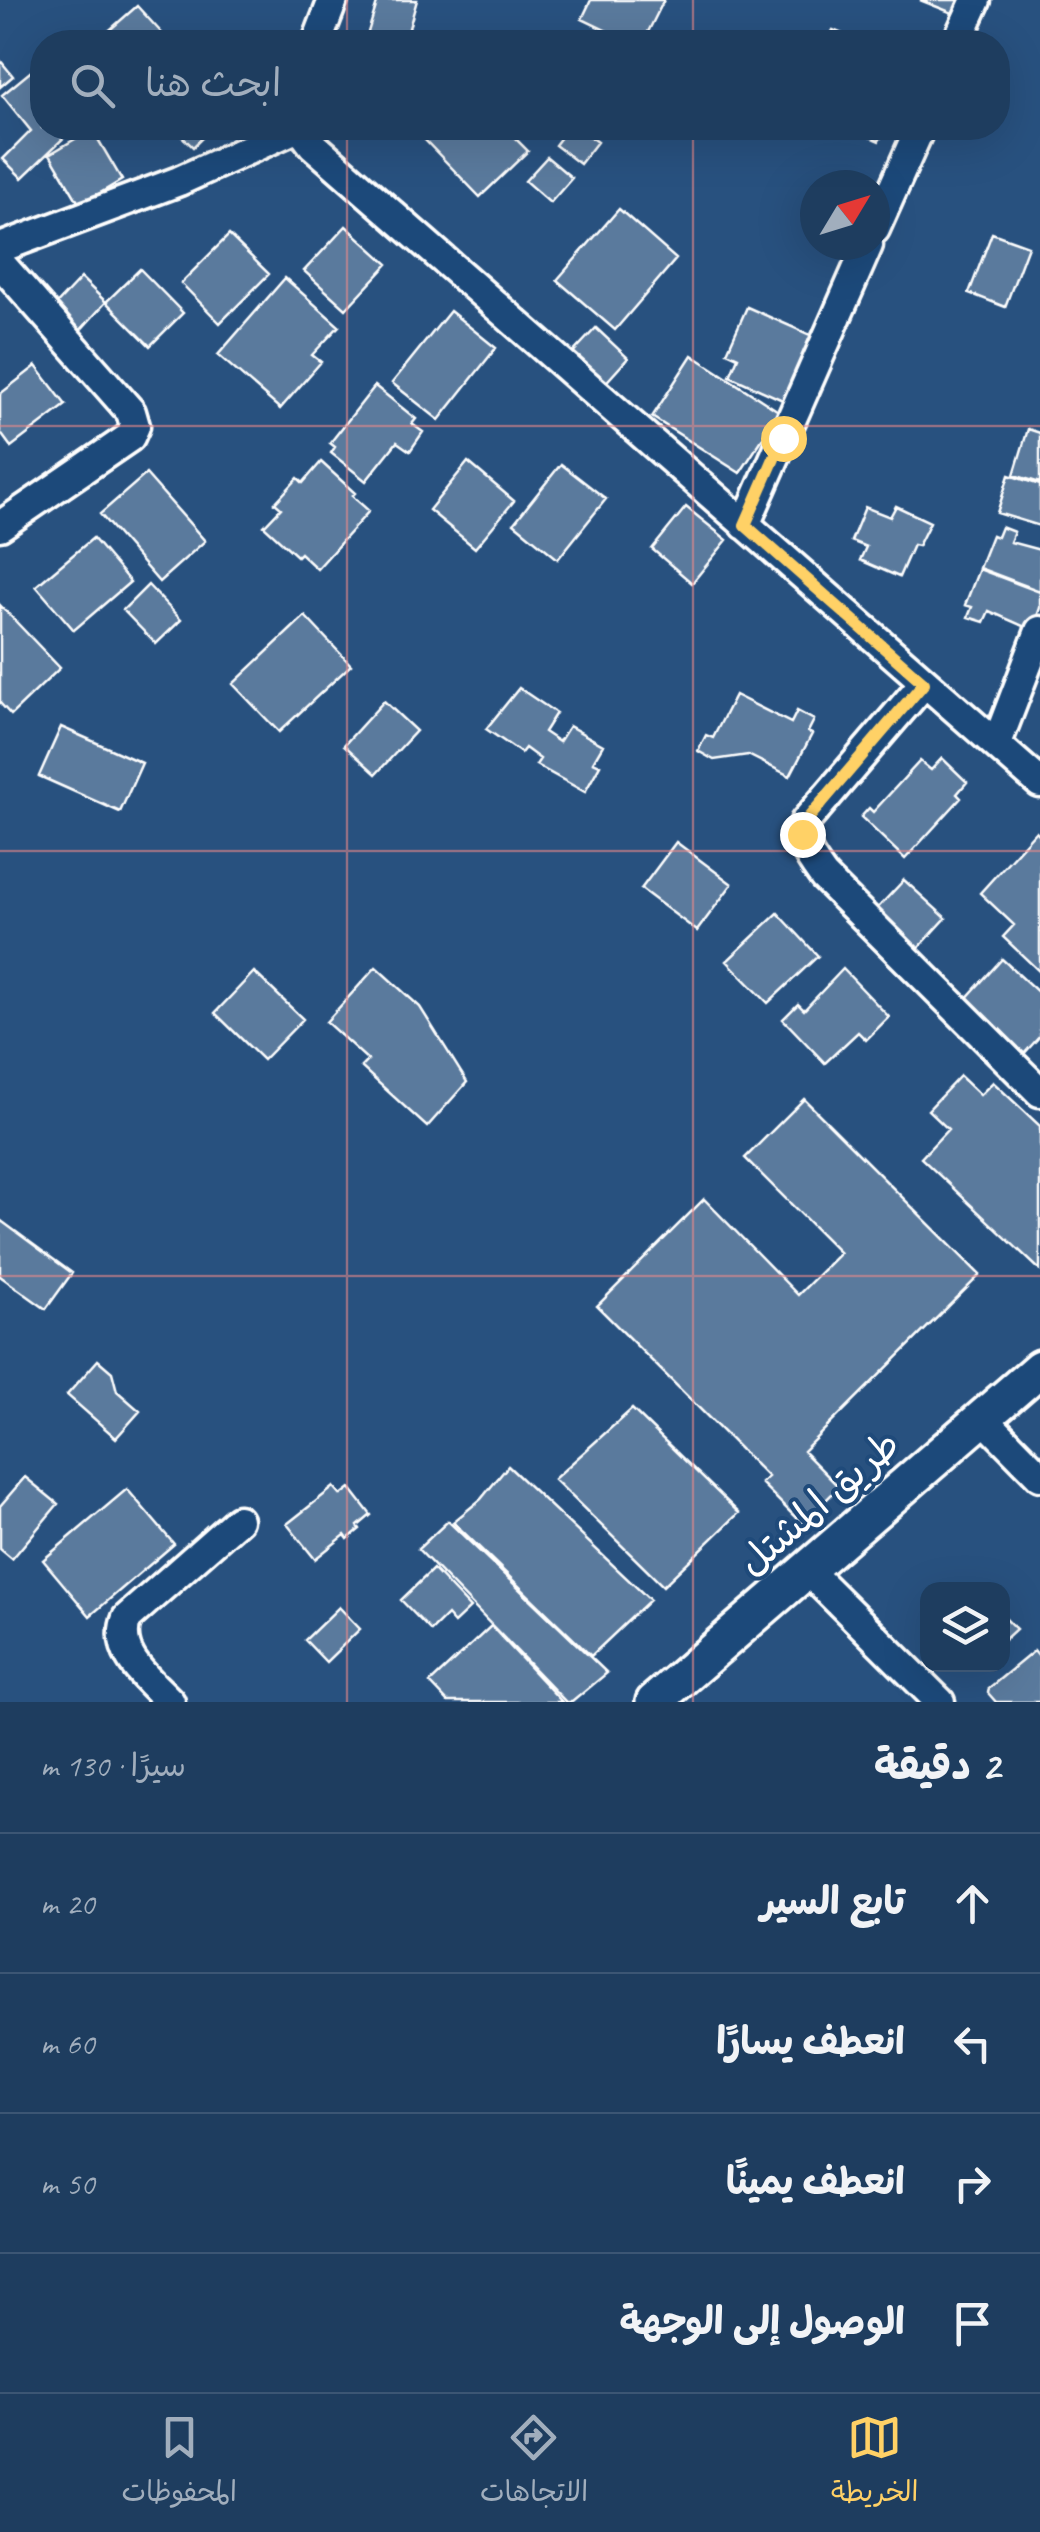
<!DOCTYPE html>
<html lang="ar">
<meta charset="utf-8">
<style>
:root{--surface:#1e3d5f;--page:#264465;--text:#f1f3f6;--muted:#a1aebd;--line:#3c5674;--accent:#ffd166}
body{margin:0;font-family:Caveat,"Playpen Sans Arabic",sans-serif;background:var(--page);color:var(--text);direction:rtl}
.controls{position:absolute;right:30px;bottom:30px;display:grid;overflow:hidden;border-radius:20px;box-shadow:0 10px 40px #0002}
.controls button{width:90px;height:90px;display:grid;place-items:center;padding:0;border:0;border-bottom:2px solid var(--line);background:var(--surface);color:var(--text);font:50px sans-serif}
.compass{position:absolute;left:800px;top:170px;width:90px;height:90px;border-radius:50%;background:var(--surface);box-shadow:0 10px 40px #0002;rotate:52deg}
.stop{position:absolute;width:30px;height:30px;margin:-22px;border:8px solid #ffd166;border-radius:50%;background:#fff}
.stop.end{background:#ffd166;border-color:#fff;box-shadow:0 2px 10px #0008}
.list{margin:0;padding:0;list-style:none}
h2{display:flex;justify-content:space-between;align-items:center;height:130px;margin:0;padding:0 40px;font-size:42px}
h2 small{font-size:32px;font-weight:400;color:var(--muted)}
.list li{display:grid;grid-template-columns:65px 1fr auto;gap:30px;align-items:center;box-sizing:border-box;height:140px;padding:0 40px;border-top:2px solid var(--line)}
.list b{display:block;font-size:38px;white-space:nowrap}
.list em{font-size:32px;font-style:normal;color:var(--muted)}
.icon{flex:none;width:55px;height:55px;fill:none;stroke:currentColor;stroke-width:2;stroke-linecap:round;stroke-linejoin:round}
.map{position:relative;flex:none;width:1040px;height:1702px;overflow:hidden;direction:ltr}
.search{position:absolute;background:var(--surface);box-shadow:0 10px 40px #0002;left:30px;right:30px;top:30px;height:110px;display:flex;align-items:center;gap:25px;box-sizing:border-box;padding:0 35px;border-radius:40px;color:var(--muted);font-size:38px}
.sheet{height:690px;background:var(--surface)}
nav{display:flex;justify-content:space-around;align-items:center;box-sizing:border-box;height:140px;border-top:2px solid var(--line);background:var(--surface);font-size:28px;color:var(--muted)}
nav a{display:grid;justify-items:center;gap:5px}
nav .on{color:var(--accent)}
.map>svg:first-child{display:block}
.building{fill:#5a7a9d;stroke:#fff;stroke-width:2.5}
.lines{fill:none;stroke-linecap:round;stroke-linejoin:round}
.minor-casing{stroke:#fff;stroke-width:35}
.major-casing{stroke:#fff;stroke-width:42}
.minor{stroke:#1f4a7a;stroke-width:28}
.major{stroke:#1f4a7a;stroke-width:35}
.route{stroke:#ffd166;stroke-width:12}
.grid{fill:none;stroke:#e88989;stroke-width:2.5;stroke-opacity:0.55}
.labels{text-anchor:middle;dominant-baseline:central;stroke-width:8;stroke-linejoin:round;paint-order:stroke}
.street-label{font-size:40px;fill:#fff;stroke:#1f4a7a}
</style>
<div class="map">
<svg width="1040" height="1702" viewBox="0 0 1040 1702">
<rect width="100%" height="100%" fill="#28517f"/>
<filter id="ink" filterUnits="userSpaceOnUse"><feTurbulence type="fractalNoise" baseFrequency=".01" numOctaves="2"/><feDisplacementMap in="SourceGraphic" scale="20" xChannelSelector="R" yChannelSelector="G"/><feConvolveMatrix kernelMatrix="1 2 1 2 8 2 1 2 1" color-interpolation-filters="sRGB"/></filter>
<g filter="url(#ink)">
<!-- building -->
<path class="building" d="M378,0h39l-12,42h-40z
M591,0h73l-21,42h-13l-48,-23z
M920,0h40l-5,14z
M137,6l33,36h-74z
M833,30l28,12h-34z
M0,60l13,16 -13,11z
M35,68l7,9v51h32l-52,50 -19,-19 28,-28 -29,-36z
M173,128h39l-19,19z
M436,128h69l23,23 -48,46 -56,-58z
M568,128h10l19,14 -17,22 -25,-19z
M850,128h36l-7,13z
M92,129l30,51 -42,25 -30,-51z
M547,157l25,21 -22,25 -25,-22z
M619,209l57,50 -61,71 -58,-50z
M346,226l42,38 -42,45 -42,-38z
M992,233l36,13 -23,61 -36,-14z
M229,235l40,39 -49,49 -39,-40z
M140,269l43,44 -33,33 -44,-44z
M81,278l25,24 -29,32 -26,-24z
M285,278l54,48 -27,29 9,7 -41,47 -62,-54z
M747,307l68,30 -28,65 -57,-26 8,-19 -11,-5z
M450,311l46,37 -57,72 -47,-37z
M596,328l32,30 -27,30 -33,-30z
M692,355l88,57 -40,61 -88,-56z
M36,366l30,39 -55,42 -11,-15v-38z
M375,386l41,33 -4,5 11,8 -13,19 -13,-9 -31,39 -35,-28 4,-6 -5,-4z
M1028,429l12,4v50l-26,-8z
M321,462l34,31 -3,3 17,15 -52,58 -17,-16 -3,3 -33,-30 17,-18 -6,-5 23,-25 5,5z
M468,462l46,39 -39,47 -46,-38z
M561,464l45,35 -48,60 -44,-36z
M146,474l59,67 -46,41 -59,-68z
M1009,475l31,10v41l-43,-13z
M896,506l34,16 -12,24 -5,-1 -14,32 -39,-17 6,-13 -15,-6 14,-34 25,10z
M686,507l41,33 -35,43 -40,-34z
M1001,527l13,5 -4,10 30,8v41l-61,-23 13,-33 5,2z
M93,538l37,44 -56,48 -38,-44z
M979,569l61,23v16l-8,22 -43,-19 -5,11 -16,-5 4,-10 -7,-2z
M148,585l33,35 -25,24 -33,-34z
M0,605l60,63 -49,47 -11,-12z
M305,616l46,49 -72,67 -46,-48z
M519,688l37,25 -12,19 15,10 10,-16 34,19 -10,17 7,3 -15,27 -49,-27 4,-6 -15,-11 -4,5 -35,-24z
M735,695l56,28 6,-12 17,9 -6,12 4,2 -22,42 -42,-21 -34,5 -16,-9 8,-16 7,3z
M384,701l32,30 -40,43 -32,-29z
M61,727l81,36 -22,49 -81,-36z
M942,758l25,24 -10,12 4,4 -56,61 -44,-42 8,-9 4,4 47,-51 11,9z
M1036,831l4,4v137l-37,-35 11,-12 -34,-32z
M676,842l56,42 -35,47 -56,-42z
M904,880l42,38 -31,34 -42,-39z
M778,913l40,43 -50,47 -41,-42z
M1002,959l38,35v42l-18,20 -59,-54z
M376,967l44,40 47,75 -40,45 -66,-60 7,-7 -42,-38z
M843,969l46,48 -23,23 -8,-8 -33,31 -42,-44 15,-15 6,6z
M254,972l49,47 -40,41 -48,-47z
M960,1076l20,19 13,-13 47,44v144l-119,-112 27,-29 -20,-19z
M804,1099l176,176 -177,176 36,36 -37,37 -41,-41 7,-6 -171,-171 107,-107 94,96 42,-42 -95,-95z
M0,1220l72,53 -26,36 -46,-33z
M98,1360l14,12 5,19 23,20 -24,27 -49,-43z
M632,1409l107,104 -76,73 -109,-107z
M508,1466l142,134 -59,56 -138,-134 28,-23z
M25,1477l33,27 -46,55 -12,-10v-43z
M334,1487l7,8 9,-7 21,27 -13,11 2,3 -12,10 -3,-4 -30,24 -28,-35z
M127,1489l47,55 -84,72 -47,-56z
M448,1521l159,152 -35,29h-6l-148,-153z
M433,1569l37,39 -16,15 -7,-8 -16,16 -30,-31z
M339,1607l21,22 -34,33 -21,-22z
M1002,1615l14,14 -14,13z
M491,1626l71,76h-114l-18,-19z
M1034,1651l6,7v44h-44l-8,-9 1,-5z"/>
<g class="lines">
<defs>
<path id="minor" d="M317,42l16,-42
M957,42l19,-42
M300,128l13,17 727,638
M875,229l45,-101
M0,248l179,-67 117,-53
M0,263l131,149 4,14 -5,11 -130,89
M745,525l123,-280
M924,683l-119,139c-6,23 6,37 19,55l216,215
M997,743l43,-112
M983,1418l57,58
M807,1570l133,132
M170,1702c-23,-24 -57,-49 -43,-84l111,-98"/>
<path id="major" d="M654,1702l386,-334"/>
</defs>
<!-- minor casing -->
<use href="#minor" class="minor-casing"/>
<!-- major casing -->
<use href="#major" class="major-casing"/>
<!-- minor -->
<use href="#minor" class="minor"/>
<!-- major -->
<use href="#major" class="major"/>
</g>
</g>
<g class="lines" filter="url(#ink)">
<!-- route -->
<path class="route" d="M783,438l-38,87 179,158 -119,139 -3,12"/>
</g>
<!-- grid -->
<path class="grid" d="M347,0v42M693,0v42M347,128v1574M693,128v1574M0,426h1040M0,851h1040M0,1276h1040"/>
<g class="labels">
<!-- street labels -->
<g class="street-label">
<text transform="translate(819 1503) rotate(-41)">طريق المشتل</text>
</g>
</g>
</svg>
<div class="controls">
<button><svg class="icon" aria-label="layers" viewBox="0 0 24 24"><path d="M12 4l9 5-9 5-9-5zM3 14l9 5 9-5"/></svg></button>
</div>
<svg class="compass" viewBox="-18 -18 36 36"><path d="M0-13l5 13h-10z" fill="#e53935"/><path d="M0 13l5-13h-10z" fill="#a1aebd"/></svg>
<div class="stop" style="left:783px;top:438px"></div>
<div class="stop end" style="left:802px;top:834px"></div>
<div class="search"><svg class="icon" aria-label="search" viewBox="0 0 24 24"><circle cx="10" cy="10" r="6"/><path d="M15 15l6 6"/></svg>ابحث هنا</div>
</div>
<section class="sheet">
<h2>2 دقيقة<small>سيرًا · 130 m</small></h2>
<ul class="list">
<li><svg class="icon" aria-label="ahead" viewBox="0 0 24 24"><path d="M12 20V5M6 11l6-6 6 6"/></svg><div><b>تابع السير</b></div><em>20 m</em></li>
<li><svg class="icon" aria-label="left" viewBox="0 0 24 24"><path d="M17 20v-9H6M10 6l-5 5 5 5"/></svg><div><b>انعطف يسارًا</b></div><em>60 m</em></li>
<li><svg class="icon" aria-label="right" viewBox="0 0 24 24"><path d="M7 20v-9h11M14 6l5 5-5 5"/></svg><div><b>انعطف يمينًا</b></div><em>50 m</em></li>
<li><svg class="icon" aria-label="arrive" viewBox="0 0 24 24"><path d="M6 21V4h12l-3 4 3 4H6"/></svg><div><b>الوصول إلى الوجهة</b></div></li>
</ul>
</section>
<nav>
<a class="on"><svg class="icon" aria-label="map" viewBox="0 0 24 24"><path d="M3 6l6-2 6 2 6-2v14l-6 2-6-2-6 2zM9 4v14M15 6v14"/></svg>الخريطة</a>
<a><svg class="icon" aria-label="directions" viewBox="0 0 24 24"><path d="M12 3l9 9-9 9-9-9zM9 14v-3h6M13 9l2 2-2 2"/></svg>الاتجاهات</a>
<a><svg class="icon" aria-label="saved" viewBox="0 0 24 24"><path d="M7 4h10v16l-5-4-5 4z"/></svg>المحفوظات</a>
</nav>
